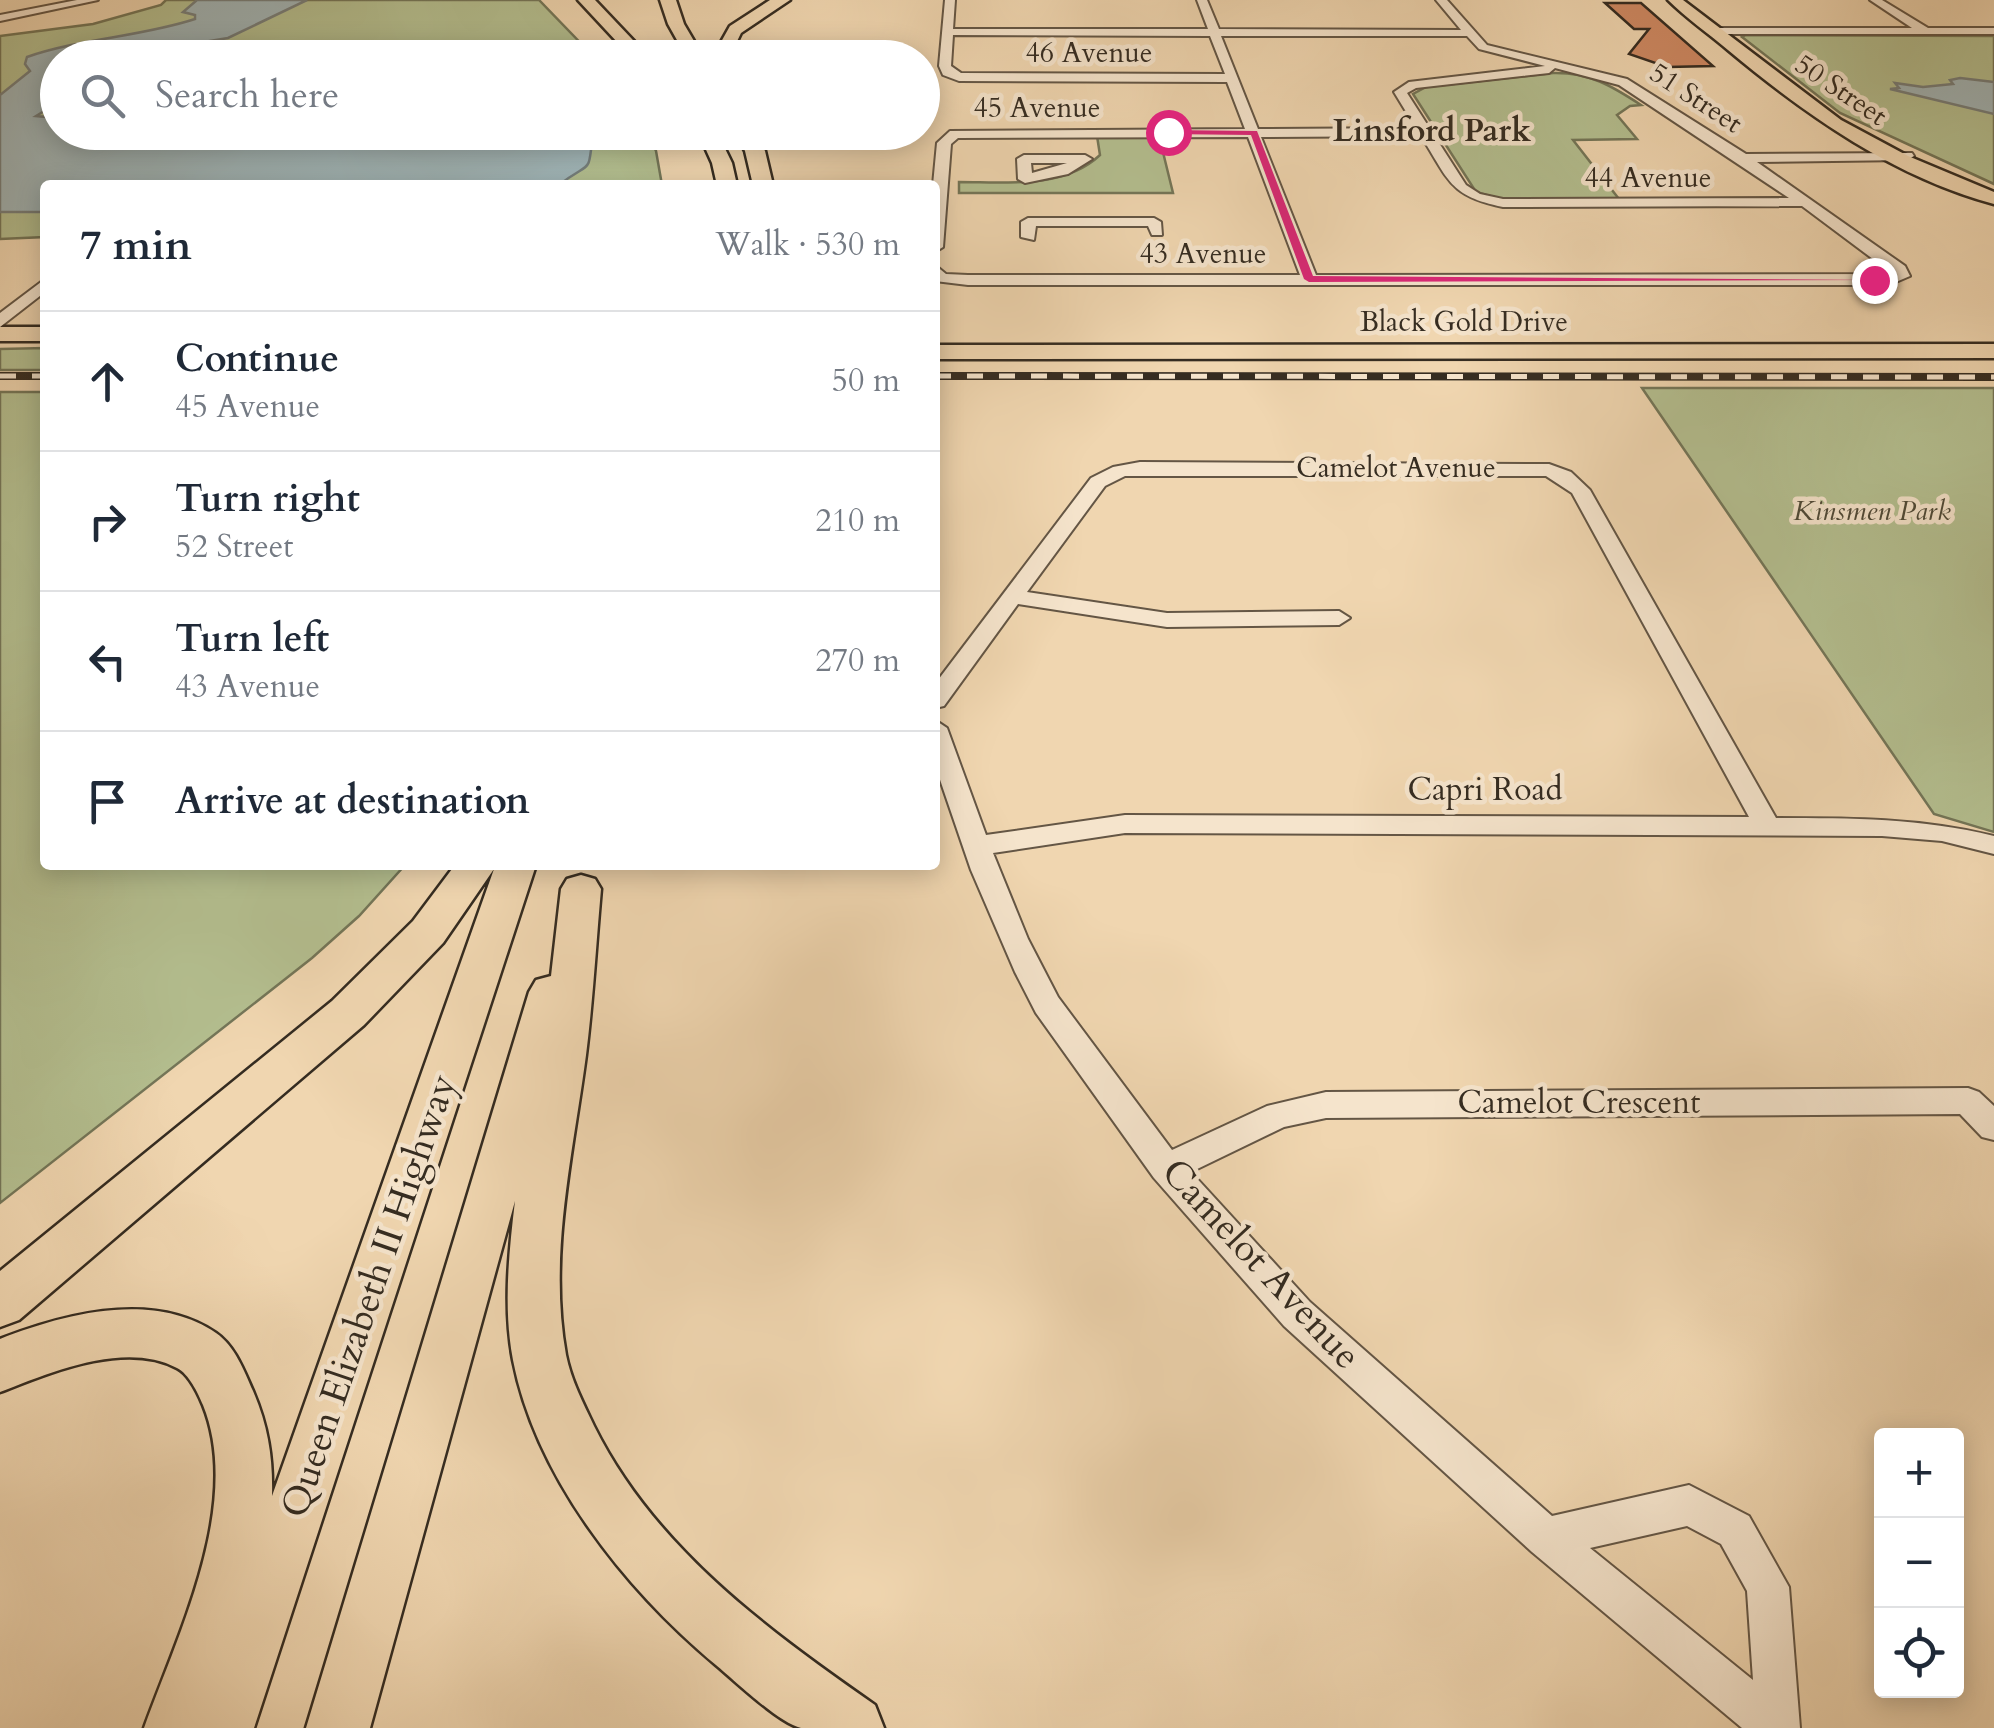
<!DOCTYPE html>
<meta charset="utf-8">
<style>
:root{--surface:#fff;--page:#f6f6f7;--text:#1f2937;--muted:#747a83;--line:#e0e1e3}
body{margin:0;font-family:Cardo,serif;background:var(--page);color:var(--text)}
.controls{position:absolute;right:30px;bottom:30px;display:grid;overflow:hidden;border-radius:10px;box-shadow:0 5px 25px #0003}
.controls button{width:90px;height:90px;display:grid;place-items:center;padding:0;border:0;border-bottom:2px solid var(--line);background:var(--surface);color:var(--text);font:50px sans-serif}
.stop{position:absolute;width:30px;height:30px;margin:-22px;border:8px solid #db2777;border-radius:50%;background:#fff}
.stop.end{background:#db2777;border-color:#fff;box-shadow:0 2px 10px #0008}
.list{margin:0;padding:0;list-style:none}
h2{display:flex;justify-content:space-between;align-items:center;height:130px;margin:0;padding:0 40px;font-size:42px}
h2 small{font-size:32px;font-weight:400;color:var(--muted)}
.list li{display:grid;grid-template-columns:65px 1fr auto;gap:30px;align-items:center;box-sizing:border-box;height:140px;padding:0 40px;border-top:2px solid var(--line)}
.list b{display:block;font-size:38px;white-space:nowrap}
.list p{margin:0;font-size:32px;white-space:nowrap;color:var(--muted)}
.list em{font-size:32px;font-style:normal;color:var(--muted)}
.icon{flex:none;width:55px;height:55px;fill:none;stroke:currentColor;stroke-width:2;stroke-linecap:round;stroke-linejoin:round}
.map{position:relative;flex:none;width:1994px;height:1728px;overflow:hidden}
.search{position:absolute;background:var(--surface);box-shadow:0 5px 25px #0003;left:40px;top:40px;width:900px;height:110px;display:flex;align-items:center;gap:25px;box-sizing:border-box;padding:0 35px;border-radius:55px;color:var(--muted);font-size:38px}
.panel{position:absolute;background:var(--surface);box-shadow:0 5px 25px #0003;left:40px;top:180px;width:900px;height:690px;border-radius:10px}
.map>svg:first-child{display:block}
.green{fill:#b4bf90;stroke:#747658;stroke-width:2.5}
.water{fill:#a1b6b8;stroke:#767f7c;stroke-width:2.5}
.building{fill:#ce8963;stroke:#352c21;stroke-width:2.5}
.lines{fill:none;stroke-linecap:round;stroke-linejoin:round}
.minor-casing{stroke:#645645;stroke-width:4}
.major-casing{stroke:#352c21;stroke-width:5}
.highway-casing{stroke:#352c21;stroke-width:5}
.minor{fill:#f5e4cc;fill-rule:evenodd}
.major{fill:#f0d6b0;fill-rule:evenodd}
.highway{fill:#f0d6b0;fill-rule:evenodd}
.rail-casing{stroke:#352c21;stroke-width:8}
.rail{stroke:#f5e4cc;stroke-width:5;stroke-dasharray:16;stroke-linecap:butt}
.route{fill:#db2777}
.labels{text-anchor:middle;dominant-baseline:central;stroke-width:9;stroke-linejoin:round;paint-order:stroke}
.far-street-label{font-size:28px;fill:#352c21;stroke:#f5e4cc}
.far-park-label{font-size:28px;font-style:italic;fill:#4e4937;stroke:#f5e4cc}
.far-quarter-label{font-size:32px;font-weight:bold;fill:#352c21;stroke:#f5e4cc}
.street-label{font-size:32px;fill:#352c21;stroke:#f5e4cc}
.near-street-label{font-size:38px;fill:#352c21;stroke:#f5e4cc}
</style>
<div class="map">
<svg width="1994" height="1728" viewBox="0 0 1994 1728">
<rect width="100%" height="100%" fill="#f0d6b0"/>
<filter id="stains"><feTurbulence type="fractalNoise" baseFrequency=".002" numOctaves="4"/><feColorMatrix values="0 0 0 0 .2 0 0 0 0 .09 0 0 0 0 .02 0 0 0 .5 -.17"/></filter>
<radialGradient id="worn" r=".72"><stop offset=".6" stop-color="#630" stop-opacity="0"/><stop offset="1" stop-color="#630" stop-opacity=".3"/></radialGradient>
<!-- green -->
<path class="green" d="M166,0h373l55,57 -536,1v74l589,1 9,18 6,34h-617v52l-45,2v-203l93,-12 68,-19z
M1746,35l248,1v148l-154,-71 -98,-76z
M1553,73c36,-1 59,13 88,32l-11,1 -13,9 20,24 -64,1 46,59h-119l-24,-7 -63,-98 13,-7z
M1097,136h62l14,57h-214v-11c47,0 105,7 141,-27z
M45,348v22h-45v-21z
M1642,388h352v444l-60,-18z
M0,392h45v473h360l-46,51 -47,42 -312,245z"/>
<!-- water -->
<path class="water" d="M197,0h110l-79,38 -115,19 -55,1 -1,45 -21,13 21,2 1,14 535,1c-5,45 -1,26 -34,52h-514v27h-45v-117l30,-24 -5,-7 2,-7c55,-19 113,-20 168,-38v-4l-12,-3z
M1960,78l34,4v32l-104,-25 9,-1 -4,-5 28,4 30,-3 -3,-4z"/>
<!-- building -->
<path class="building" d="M1605,3h36l72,63 -46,1 -38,-13 20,-25h-15z"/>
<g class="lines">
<defs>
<path id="minor" d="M77,0h21l-98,21v-6z
M945,0h10l-2,29h255l-11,-29h10l12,29 242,1 -25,-30h11l40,45 140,34 119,75 166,-1 2,3 -7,4 -150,2 148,104 5,10 -21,9h-921l-33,-4v-16l11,9 22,1h332l-52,-138 -290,1 -7,6 -8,103 -8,5 -2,-67 4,-42 13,-12 295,-2 -18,-47 -268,-1 -16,-6 -4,-9zM953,35l257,1 15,38 -264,-1 -10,-7zM1221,36h246l12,13 66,17 -136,16 -15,10 22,36 -158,1zM1555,68l64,17 170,113 -286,1 -23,-5 -14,-9 -59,-92 9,-5 133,-15zM1421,136c28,44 28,60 82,71l299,-1 91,68 -577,1 -55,-138z
M1870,0h12l46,28h66v6h-280l-6,-3 6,-3h198z
M1024,155h61l7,4 -24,15 -43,9 -7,-4 -1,-20zM1031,163h36l-35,10z
M1154,218l7,4 1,13h-10l-4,-9h-112l-2,14 -13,-3v-15l7,-4z
M45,279v13l-45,35v-14z
M1140,462l409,2 22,8 19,18 186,328c74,0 145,0 218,18v18l-52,-13 -60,-5 -757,-3 -132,20 35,86 30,58 114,153 95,-44 59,-14 642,-4 11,4 15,14v34l-12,-3 -22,-23 -634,4 -42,9 -93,45 119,130 242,214 137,-31 60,31 40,71 11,141h-58l-210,-176 -248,-226 -130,-148 -118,-165 -21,-41 -44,-102 -36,-105v-45l12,8 39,107 139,-20 624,2 -177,-324 -26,-17h-421l-20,10 -78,106 140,21 172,-2 11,7 -11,7 -172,2 -149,-23 -74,102 -9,2v-24l156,-206 22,-11zM1687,1526l34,18 26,47 6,89 -163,-132z"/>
<path id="major" d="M1668,0h15l158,120 67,36 86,36v12c-100,-27 -188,-89 -266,-154 -20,-17 -42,-32 -60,-50z
M0,327h45v14h-45z
M1994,344v14l-1059,1v-14z"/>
<path id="highway" d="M578,0h17l55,58h-18z
M660,0h16l8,24 20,34h-17l-19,-34z
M770,0h20l-49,33 -12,25h-17l18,-32z
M698,132h19l15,31 5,22h-20l-5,-22z
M735,132h19l11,19 8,34h-20l-8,-34z
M455,865h81l-282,863h-110c34,-94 99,-224 59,-323 -5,-12 -14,-31 -26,-37 -52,-28 -128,5 -177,24v-53c64,-25 153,-49 216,-6 19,13 28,38 37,58 15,35 20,67 19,105l222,-627 -51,74 -79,82 -345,295 -19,7v-56l332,-270 81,-80z
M581,875l14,4 6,10c-5,55 -8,111 -15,166 -13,99 -38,201 -20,300 5,25 17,48 28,71 60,121 172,203 281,279l9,23c-26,0 -57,0 -83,0 -21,-4 -67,-48 -85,-63 -90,-75 -180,-187 -203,-305 -10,-52 -4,-108 2,-159l-145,527h-64l223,-736 7,-12 15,-4 10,-87 6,-10z"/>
</defs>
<!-- minor casing -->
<use href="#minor" class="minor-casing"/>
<!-- major casing -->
<use href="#major" class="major-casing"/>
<!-- highway casing -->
<use href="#highway" class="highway-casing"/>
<!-- minor -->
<use href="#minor" class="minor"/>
<!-- major -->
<use href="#major" class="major"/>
<!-- highway -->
<use href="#highway" class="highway"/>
<defs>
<path id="rail" d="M0,376h45
M935,376l1059,1"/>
</defs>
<!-- rail casing -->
<use href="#rail" class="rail-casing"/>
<!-- rail -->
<use href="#rail" class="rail"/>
</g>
<!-- route -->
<path class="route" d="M1168,130l89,1 56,145 566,4 -570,2 -5,-3 -53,-144 -86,-1z"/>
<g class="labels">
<!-- far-street labels -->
<g class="far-street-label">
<text x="1089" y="53">46 Avenue</text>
<text transform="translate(1841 90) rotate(34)">50 Street</text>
<text transform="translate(1696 98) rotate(33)">51 Street</text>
<text x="1037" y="108">45 Avenue</text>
<text x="1648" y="178">44 Avenue</text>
<text x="1203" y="254">43 Avenue</text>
<text x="1464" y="322">Black Gold Drive</text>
<text x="1396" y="468">Camelot Avenue</text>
</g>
<!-- far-park labels -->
<g class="far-park-label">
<text x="1872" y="511">Kinsmen Park</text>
</g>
<!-- far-quarter labels -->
<g class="far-quarter-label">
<text x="1432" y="131">Linsford Park</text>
</g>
<!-- street labels -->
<g class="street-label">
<text x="1485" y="790">Capri Road</text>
<text x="1579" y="1103">Camelot Crescent</text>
</g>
<!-- near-street labels -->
<g class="near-street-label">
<text transform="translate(1261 1264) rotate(47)">Camelot Avenue</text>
<text transform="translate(369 1296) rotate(-71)">Queen Elizabeth II Highway</text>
</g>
</g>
<rect width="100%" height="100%" filter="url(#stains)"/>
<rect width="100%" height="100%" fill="url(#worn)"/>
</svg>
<div class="controls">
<button>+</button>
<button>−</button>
<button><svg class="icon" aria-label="locate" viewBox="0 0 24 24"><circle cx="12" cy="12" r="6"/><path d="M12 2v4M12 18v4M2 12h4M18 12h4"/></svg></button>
</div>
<div class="stop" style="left:1168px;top:132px"></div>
<div class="stop end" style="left:1874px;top:280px"></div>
<div class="search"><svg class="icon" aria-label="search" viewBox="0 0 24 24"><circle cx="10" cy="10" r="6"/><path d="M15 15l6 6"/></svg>Search here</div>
<section class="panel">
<h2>7 min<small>Walk · 530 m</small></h2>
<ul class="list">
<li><svg class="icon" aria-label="ahead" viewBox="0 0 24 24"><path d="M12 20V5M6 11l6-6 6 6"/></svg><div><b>Continue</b><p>45 Avenue</p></div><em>50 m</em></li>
<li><svg class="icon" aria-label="right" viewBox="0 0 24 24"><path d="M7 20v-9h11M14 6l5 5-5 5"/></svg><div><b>Turn right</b><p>52 Street</p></div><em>210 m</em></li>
<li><svg class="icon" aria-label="left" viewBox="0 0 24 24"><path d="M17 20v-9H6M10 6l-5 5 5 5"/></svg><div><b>Turn left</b><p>43 Avenue</p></div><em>270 m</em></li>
<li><svg class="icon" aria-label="arrive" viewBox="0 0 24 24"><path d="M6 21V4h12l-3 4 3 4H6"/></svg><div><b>Arrive at destination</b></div></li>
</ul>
</section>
</div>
